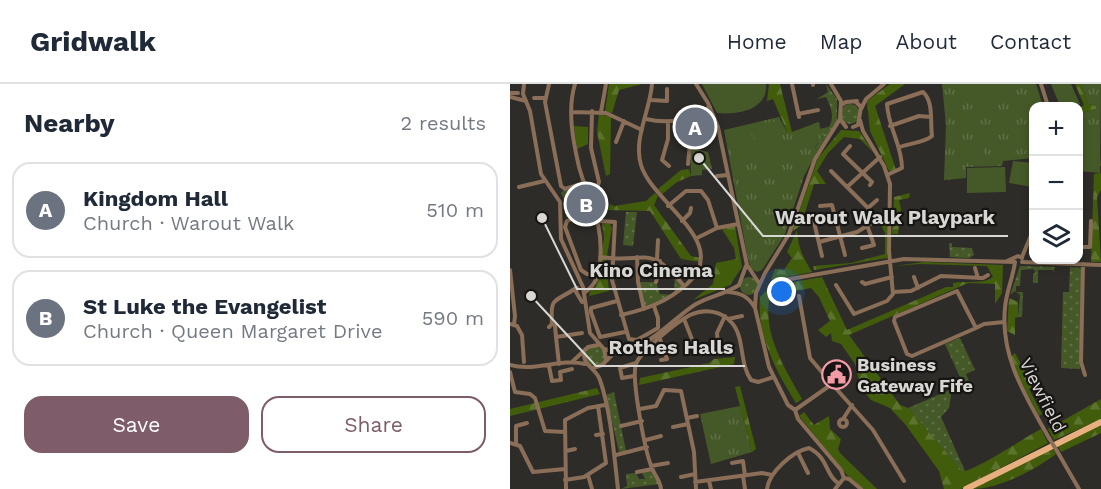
<!DOCTYPE html>
<meta charset="utf-8">
<style>
:root{--surface:#fff;--page:#f6f6f7;--text:#1f2937;--muted:#747a83;--line:#e0e1e3;--accent:#7e5c69}
body{margin:0;font-family:"Work Sans",sans-serif;background:var(--page);color:var(--text)}
.controls{position:absolute;right:18px;top:18px;display:grid;overflow:hidden;border-radius:12px;box-shadow:0 3px 9px #0003}
.controls button{width:54px;height:54px;display:grid;place-items:center;padding:0;border:0;border-bottom:2px solid var(--line);background:var(--surface);color:var(--text);font:30px sans-serif}
.you{position:absolute;left:272px;top:208px;width:21px;height:21px;margin:-15px;border:4px solid #fff;border-radius:50%;background:#1a73e8;box-shadow:0 0 0 9px #1a73e833}
.badge{display:grid;place-items:center;width:39px;height:39px;border-radius:50%;background:var(--accent);color:#fff;font-size:20px;font-weight:700}
.pin{position:absolute;translate:-50% -50%;border:3px solid #fff;box-shadow:0 2px 6px #0006}
.list{margin:0;padding:0;list-style:none}
h2{display:flex;justify-content:space-between;align-items:center;height:78px;margin:0;padding:0 24px;font-size:26px}
h2 small{font-size:20px;font-weight:400;color:var(--muted)}
.list li{display:grid;grid-template-columns:39px 1fr auto;gap:18px;align-items:center;box-sizing:border-box;height:96px;margin:0 12px 12px;padding:0 12px;border:2px solid var(--line);border-radius:18px}
.list b{display:block;font-size:22px;white-space:nowrap}
.list p{margin:0;font-size:20px;white-space:nowrap;color:var(--muted)}
.list em{font-size:20px;font-style:normal;color:var(--muted)}
.actions{display:flex;gap:12px;padding:18px 24px}
.actions a{flex:1;padding:14px 0;border:2px solid var(--accent);border-radius:18px;text-align:center;font-size:21px;color:var(--accent)}
.actions .main{background:var(--accent);color:#fff}
.icon{flex:none;width:33px;height:33px;fill:none;stroke:currentColor;stroke-width:2;stroke-linecap:round;stroke-linejoin:round}
.map{position:relative;flex:none;width:591px;height:405px;overflow:hidden}
header{display:flex;align-items:center;gap:36px;box-sizing:border-box;height:84px;padding:0 30px;background:var(--surface);border-bottom:2px solid var(--line)}
header strong{font-size:28px}
nav{display:flex;gap:33px;margin-inline-start:auto;font-size:21px}
main{display:flex}
aside{flex:1;background:var(--surface)}
.map>svg:first-child{display:block}
.grass{fill:url(#grass-dots)}
.forest{fill:url(#forest-firs)}
.park{fill:url(#park-tufts)}
.garden{fill:#455928}
.lines{fill:none;stroke-linecap:round;stroke-linejoin:round}
.minor{stroke:#8a6e58;stroke-width:4}
.major{stroke:#e8af7f;stroke-width:6}
.minor-bridge{stroke:#8a6e58;stroke-width:4}
.labels{text-anchor:middle;dominant-baseline:central;stroke-width:4.5;stroke-linejoin:round;paint-order:stroke}
.poi-label{font-size:18px;font-weight:bold;fill:#d8d7d4;stroke:#161513;text-anchor:start}
.street-label{font-size:18px;fill:#d8d7d4;stroke:#161513}
.leader{fill:none;stroke:#d8d7d4;stroke-width:2}
.callout-dot{fill:#d8d7d4;stroke:#161513;stroke-width:2}
.callout-label{font-size:20px;text-anchor:middle;font-weight:bold;fill:#d8d7d4;stroke:#161513;stroke-width:4.5;stroke-linejoin:round;paint-order:stroke}
</style>
<header>
<strong>Gridwalk</strong>
<nav><a>Home</a><a>Map</a><a>About</a><a>Contact</a></nav>
</header>
<main>
<aside>
<h2>Nearby<small>2 results</small></h2>
<ul class="list">
<li><span class="badge" style="background:#6b7280">A</span><div><b>Kingdom Hall</b><p>Church · Warout Walk</p></div><em>510 m</em></li>
<li><span class="badge" style="background:#6b7280">B</span><div><b>St Luke the Evangelist</b><p>Church · Queen Margaret Drive</p></div><em>590 m</em></li>
</ul>
<div class="actions"><a class="main">Save</a><a>Share</a></div>
</aside>
<div class="map">
<svg width="591" height="405" viewBox="0 0 591 405">
<defs>
<pattern id="grass-dots" width="8" height="8" patternUnits="userSpaceOnUse" patternTransform="scale(1.5)"><rect width="8" height="8" fill="#455928"/><path d="M2 2h.1M6 6h.1" fill="none" stroke="#5f7046" stroke-width="1.8" stroke-linecap="round"/></pattern>
<pattern id="forest-firs" width="22" height="20" patternUnits="userSpaceOnUse" patternTransform="scale(1.5)"><rect width="22" height="20" fill="#415c0b"/><path d="M5 1l3.5 6h-7zM16 11l3.5 6h-7z" fill="#5c732e"/></pattern>
<pattern id="park-tufts" width="24" height="20" patternUnits="userSpaceOnUse" patternTransform="scale(1.5)"><rect width="24" height="20" fill="#455928"/><path d="M3 7l-1-3M5 7V3M7 7l1-3M15 17l-1-3M17 17v-4M19 17l1-3" fill="none" stroke="#5f7046"/></pattern>
</defs>
<rect width="100%" height="100%" fill="#2e2c28"/>
<!-- grass -->
<path class="grass" d="M316,0l11,15v26l-19,25 -3,-2c14,-23 24,-25 11,-51l-9,2 11,-7z
M330 30a10 10 0 1 1 20 0a10 10 0 1 1-20 0Z
M116,128h11l-4,34 -10,-1z
M439,159h3v4l20,1 2,7 -5,3 -19,-1z
M510,182l35,1 -2,6v-3h-15v13h-5v-9l3,-2 -3,-3 -12,1 -1,16h-4v6h7l-1,25h-4l2,-22 -5,-4 -5,4z
M560,183l12,1 -2,101 -19,-1 2,-76h6z
M165,191l9,11 -10,9 -29,12 -7,-25h18l4,12 14,1z
M230 202a9 9 0 1 1 18 0a9 9 0 1 1-18 0Z
M450,254l15,32 -9,4 3,7 -6,3 -18,-40z
M75 272a10 10 0 1 1 20 0a10 10 0 1 1-20 0Z
M442,305l-3,19 -8,9 24,54 -2,2 -55,-65z
M104,308l12,59 -7,1 -13,-57z
M142,385l8,15 -39,5 6,-3 -1,-12 10,-1 3,6h6l-4,-8z"/>
<!-- forest -->
<path class="forest" d="M99,0h33l-23,6 -7,23 -7,-2z
M259,0h11l12,48 27,-10 1,7 9,-2 -5,8 -36,-1 -15,-35 -6,2z
M380,0h15l-30,22 21,64 -6,3 -20,-42 -3,-30z
M565,0h6l7,20 8,2 1,3 -18,5v-6l5,-3z
M89,30l12,3 -1,57 -4,2 -9,-44z
M64,42l14,1v17l-11,5z
M331,46l18,1 15,22 -14,-14 -16,-2 -16,16 -11,18 9,13h-12l-13,41 -9,7 26,-74z
M179,85l2,7 -14,6 -15,12 -4,-5 23,-19z
M591,89v17l-4,7 4,65h-10l3,-88z
M145,109l3,3 -4,9 37,51 10,2 -1,4 -19,-3 -31,-48 -42,-1 2,-6 4,2 32,-5z
M400,109l-1,5 -10,2 2,9 -3,25h-6l2,-37z
M375,138l3,4 -1,32 -73,12 -1,-4 38,-3 34,-9v-21l-5,-10z
M92,139l8,1 2,4 -6,33 3,30 -20,5 1,-5 6,-5 8,-48z
M225,142l7,41 -12,18 -37,15 20,-16 3,-21 20,-4 -2,-11 -12,-19z
M287,146c1,18 6,27 15,42l-41,8 4,-11 9,1 8,-12 -5,-6z
M414,178l79,3 -1,28 -7,11v-20l-27,-1 -119,52 51,70 8,3 55,64c27,-10 52,-29 78,-43l7,14 -87,46h-17l-5,-18 -34,-47 -15,-16 -19,-8 -10,-12 -6,-24 -14,-20 -9,-3 -1,-8 -5,4 -8,-7 12,-9 -11,-24 -8,-9 -36,7 -6,5c-5,37 16,68 33,99l-6,4c-19,-30 -40,-68 -36,-106l8,-8 8,-4 46,-8 25,53 99,-43h7v-4c13,-3 29,2 40,-6l-6,-11 -67,-2 -26,2z
M499,214l9,4v15l-3,1v17l-8,-4z
M505,269l18,34 -4,2 13,25 -3,2 -23,-44 -5,-16z
M225,273l-1,7 -95,21 1,-7 69,-15 5,-4z
M230,302l16,63 -4,3 -17,-65z
M87,304l3,6 -90,22v-7z
M591,315v20l-47,21 -6,-11z
M294,328l10,13 15,-9 1,13 11,10 -3,10 2,4 37,36h-14l-17,-15 -47,-58z
M591,340v9l-40,19 -4,-7z
M542,364l4,6c-23,17 -57,35 -85,35z"/>
<!-- park -->
<path class="park" d="M432,0h94l7,22h-9l-1,52 -30,3 -1,5 -36,1v11l-22,2 2,-55z
M571,0h20l-1,89 -21,-2 -1,-57 19,-5 -1,-3 -8,-2z
M269,33l9,17 31,-12 1,7 9,-2 -14,20 3,3 -14,26 -19,58 -23,36 -5,2 -6,-3 -4,-15 -23,-124z
M180,64l18,4 4,17 -10,1v5l-11,1z
M72,100l6,13 -11,4 4,11 -15,6v-13l-5,-12 4,-4z
M230,322l12,46 -41,12 -11,-50z"/>
<!-- garden -->
<path class="garden" d="M192,0h64c2,26 -28,31 -49,29z
M457,0h40l2,3 -34,15z
M541,0h20l9,20 -20,2z
M264,37l7,33 -22,4 -7,-33z
M516,41l7,3v5c-10,-9 -39,-3 -50,5l-2,11c7,16 41,10 52,0v5l-38,8c-11,0 -17,-7 -18,-17l9,-14z
M240,42l6,33 -22,4 -6,-33z
M588,45l3,37 -22,1v-36z
M503,77l20,2v24l-24,-4z
M495,83l1,25 -39,1v-25z"/>
<g class="lines">
<!-- minor -->
<path class="minor" d="M14,0l-1,10 7,17 11,63 19,28 1,37 22,48
M39,0l-4,18 16,84 4,3 19,-6
M65,0c-8,26 -2,57 4,83 10,36 25,55 21,94 -2,15 -3,23 -16,32
M186,0l12,19 10,24 29,138 12,18
M282,0l7,33
M303,0v1
M321,0l10,17 -1,18 6,8
M531,0l7,22
M0,9h8
M0,13l16,4
M24,14h11
M141,16l16,1v-12
M331,21l5,-3 11,-1
M351,25l5,-10 18,-15
M62,28l34,1 36,17
M91,28l5,-28
M288,30l20,-4
M136,35c25,6 42,0 64,-12
M176,35l4,25 -2,20
M330,35l-25,40 -26,75 -24,39 -9,20 -1,15 14,59 19,38 7,5 3,9 43,51 3,8
M158,39v16l-6,21 7,6
M380,42l29,-10 12,1
M343,43l5,-2 3,-18 -5,-5
M106,58l8,-21
M340,62l-7,8 29,28 -2,3
M321,87l37,37 9,-8
M377,91l15,-7c0,-23 -14,-41 -15,-64l36,-12c11,10 7,30 9,44 -8,7 -22,7 -32,11
M207,92l11,-1
M9,103l25,-6
M337,103l33,-30
M79,109l7,-3 3,-8 -8,-34 1,-37
M158,122l18,-15h15l7,9 9,28
M310,122l12,-1 13,50
M85,124l-28,13 -2,6 16,43 6,4 11,2
M303,134l9,38
M90,137l15,1 -3,58 17,59 8,1 21,-12v-10l-4,-12
M172,137l8,-8 1,-5
M187,154l20,-10 21,-4
M309,158l38,-10 15,-9 18,-3
M568,163h12l1,-26
M352,164l12,-3 -7,-20
M90,173c47,7 48,-15 84,29
M127,173l1,25 6,27
M512,173l12,-29
M147,175l1,-19
M497,177l11,-5 4,2
M505,178c-2,16 -9,30 -10,46 -5,49 21,89 44,130
M512,178l79,3
M573,180l-2,98 4,13
M465,184l3,10
M0,186l5,46 -1,8
M404,193l4,11
M146,198l4,-21
M263,198l131,-23 111,3
M352,198l3,2 27,-7
M326,201l18,29 33,-13 6,-7 -4,-43 1,-67 -6,-18 -21,-35 -3,-11
M73,203l7,46 14,16 2,11
M67,204l-1,4 6,10
M218,208c13,1 20,4 27,16
M383,208l18,-1 30,-15 42,2 5,-3
M289,212l11,62 22,26
M107,217l-26,7v4l9,25 25,-5
M111,231c26,-6 46,-13 66,-31 46,-41 -35,-81 -46,-119 -8,-26 9,-54 11,-81
M174,235l11,28
M218,235l14,-3
M0,240l7,2 5,9 2,27
M45,241l1,12
M39,243l3,-3c-2,-29 3,-21 24,-36
M466,244l-19,-37 -62,26 -1,4 13,33 5,2 64,-28 8,-4 20,-2
M150,255l7,20 -6,1
M208,261l-1,-12 8,-17
M94,265c39,10 63,-27 92,-45 14,-8 30,-10 43,-19l7,-19
M74,269c-1,13 12,15 16,27 11,32 14,75 18,109
M63,277l15,-14 10,-2
M49,280l-3,-27 26,-4
M0,281c26,7 50,-7 75,-1
M39,282l3,15 9,-1 -1,-8 12,-3
M83,284l9,-3 13,-13
M0,288l5,20 15,2 5,4 10,33 20,1
M124,292l-12,2 -2,-10 16,-5
M130,325l16,-3 8,-16 17,1 13,61 2,37
M285,326l37,-26 41,46 31,51
M177,334l10,-2
M333,335l9,-14
M329 339a4 4 0 1 1 8 0a4 4 0 1 1-8 0Z
M111,342l21,-5
M163,343l15,-3
M86,351l7,-1
M136,356l15,-4
M0,359l10,3 13,26 32,-3
M6,359v-17l11,-3
M56,367l9,-2
M547,367l22,38
M288,369l10,20
M106,371l31,-8
M222,379l11,-2 2,15
M141,382l17,-3
M127,388l15,-3
M78,391l4,14
M233,392l2,13
M171,393l14,-3
M334,394l5,1 12,10
M55,396l19,-3 22,-14 -8,-57
M199,397l2,8
M185,398l67,-9 10,2
M56,405l-1,-69 23,-12 17,-3
M151,405c-1,-9 -6,-13 -9,-21 -7,-16 -21,-90 -16,-104 5,-14 41,-42 54,-49 15,-7 32,-4 42,8 13,15 7,40 19,57l7,2 16,-5
M257,405c2,-17 26,-38 42,-41 20,10 16,27 29,35
M325,405l9,-11"/>
<!-- major -->
<path class="major" d="M456,405l135,-67"/>
<!-- minor-bridge -->
<path class="minor-bridge" d="M539,354l8,13"/>
</g>
<!-- icons -->
<defs>
<symbol id="civic-ring" viewBox="-11 -11 22 22"><circle r="9.5" fill="#161513" stroke="#f39aa7" stroke-width="1.5"/><path d="M-.6-6.5H3V-4.5H.6V-3L4-1V1h2V6H-6V1h2V-1L-.6-3ZM-1.2 2.5V6h2.4V2.5Z" fill="#f39aa7"/></symbol>
</defs>
<g fill-rule="evenodd">
<use href="#civic-ring" x="310" y="274" width="33" height="33"/>
</g>
<g class="labels">
<!-- poi labels -->
<g class="poi-label">
<text x="347" y="280">Business<tspan x="347" dy="21">Gateway Fife</tspan></text>
</g>
<!-- street labels -->
<g class="street-label">
<text transform="translate(533 311) rotate(63)">Viewfield</text>
</g>
</g>
<!-- callouts -->
<path class="leader" d="M189 74L253 152H498M32 134L67 205H215M21 212L86 282H235"/>
<g class="callout-dot">
<circle cx="189" cy="74" r="6"/>
<circle cx="32" cy="134" r="6"/>
<circle cx="21" cy="212" r="6"/>
</g>
<g class="callout-label">
<text x="375" y="140">Warout Walk Playpark</text>
<text x="141" y="193">Kino Cinema</text>
<text x="161" y="270">Rothes Halls</text>
</g>
</svg>
<div class="controls">
<button>+</button>
<button>−</button>
<button><svg class="icon" aria-label="layers" viewBox="0 0 24 24"><path d="M12 4l9 5-9 5-9-5zM3 14l9 5 9-5"/></svg></button>
</div>
<div class="you"></div>
<div class="pin badge" style="left:185px;top:43px;background:#6b7280">A</div>
<div class="pin badge" style="left:76px;top:120px;background:#6b7280">B</div>
</div>
</main>
